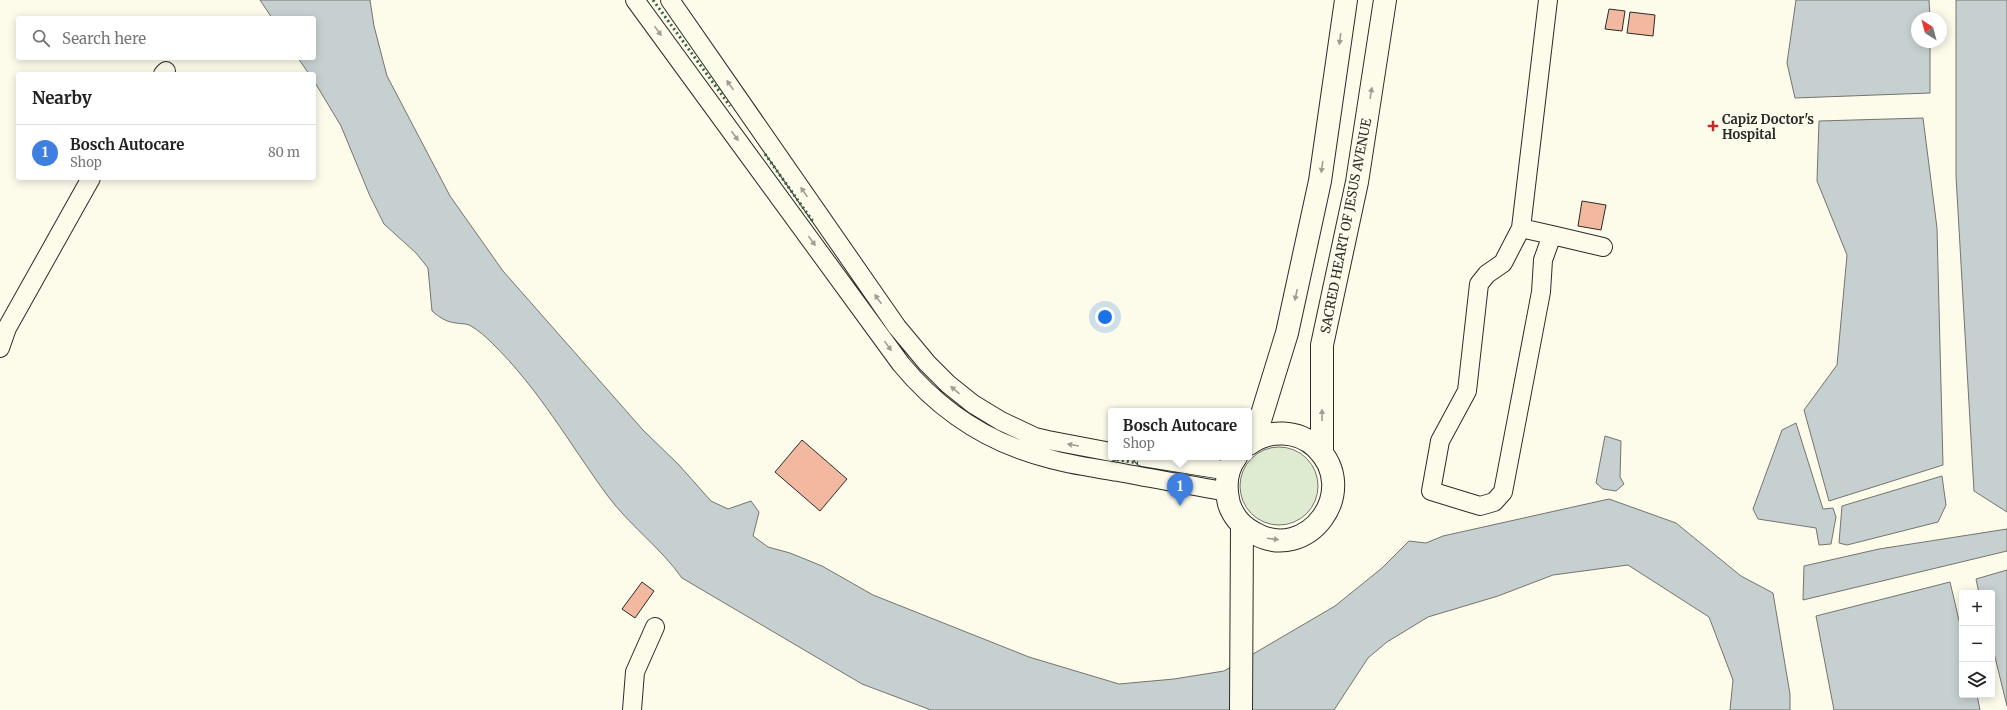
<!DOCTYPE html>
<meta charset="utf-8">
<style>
:root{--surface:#fff;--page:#f6f6f6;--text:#222;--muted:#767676;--line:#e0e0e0;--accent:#db2777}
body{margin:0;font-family:Merriweather,serif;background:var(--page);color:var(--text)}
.controls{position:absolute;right:12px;bottom:12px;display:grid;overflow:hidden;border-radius:4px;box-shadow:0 2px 10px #0003}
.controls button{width:36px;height:36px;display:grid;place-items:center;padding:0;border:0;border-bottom:1px solid var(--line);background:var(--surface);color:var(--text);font:20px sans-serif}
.compass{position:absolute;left:1911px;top:12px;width:36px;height:36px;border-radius:50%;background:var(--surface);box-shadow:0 2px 10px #0003;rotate:324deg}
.you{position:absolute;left:1105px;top:317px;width:14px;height:14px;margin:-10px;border:3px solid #fff;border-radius:50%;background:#1a73e8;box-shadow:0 0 0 6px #1a73e833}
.badge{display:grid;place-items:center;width:26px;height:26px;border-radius:50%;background:var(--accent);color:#fff;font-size:13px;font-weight:700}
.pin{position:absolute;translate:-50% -33px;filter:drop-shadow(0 1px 2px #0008)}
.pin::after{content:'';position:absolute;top:21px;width:14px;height:12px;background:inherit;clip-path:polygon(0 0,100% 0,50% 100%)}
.popup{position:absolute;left:1108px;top:408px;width:144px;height:52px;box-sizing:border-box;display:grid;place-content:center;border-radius:4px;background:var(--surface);filter:drop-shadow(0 1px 3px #0005);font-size:13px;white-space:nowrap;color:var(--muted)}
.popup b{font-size:15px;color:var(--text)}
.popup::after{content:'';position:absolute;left:50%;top:100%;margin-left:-8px;border:8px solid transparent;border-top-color:var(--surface)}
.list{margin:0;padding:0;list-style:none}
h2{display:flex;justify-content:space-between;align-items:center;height:52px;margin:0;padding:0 16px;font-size:17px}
h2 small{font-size:13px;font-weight:400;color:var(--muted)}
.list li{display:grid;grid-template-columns:26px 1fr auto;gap:12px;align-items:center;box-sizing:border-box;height:56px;padding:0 16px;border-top:1px solid var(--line)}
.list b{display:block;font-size:15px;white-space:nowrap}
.list p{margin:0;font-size:13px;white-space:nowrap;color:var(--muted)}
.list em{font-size:13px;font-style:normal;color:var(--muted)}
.icon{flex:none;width:22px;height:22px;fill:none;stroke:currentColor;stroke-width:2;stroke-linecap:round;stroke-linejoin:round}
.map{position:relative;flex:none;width:2007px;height:710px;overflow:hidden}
.search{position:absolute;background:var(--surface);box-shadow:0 2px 10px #0003;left:16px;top:16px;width:300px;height:44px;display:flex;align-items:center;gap:10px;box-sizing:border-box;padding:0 14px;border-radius:4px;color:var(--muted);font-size:15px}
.panel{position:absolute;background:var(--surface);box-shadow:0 2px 10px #0003;left:16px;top:72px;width:300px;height:108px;border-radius:4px}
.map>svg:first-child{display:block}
.green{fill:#deebd1;stroke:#74746e}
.water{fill:#c7d0d0;stroke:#74746e}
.building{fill:#f2b8a0;stroke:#2b2b2b}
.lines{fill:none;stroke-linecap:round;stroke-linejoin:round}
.minor-casing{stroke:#2b2b2b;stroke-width:20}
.major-casing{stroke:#2b2b2b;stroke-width:24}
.minor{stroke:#fdfbea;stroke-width:18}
.major{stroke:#fdfbea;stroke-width:22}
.hedge{stroke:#34623c;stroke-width:3;stroke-dasharray:2 3;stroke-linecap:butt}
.oneway{fill:#9e9d94}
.poi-dot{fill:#c62828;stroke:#fdfbea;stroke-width:1.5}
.labels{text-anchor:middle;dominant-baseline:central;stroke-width:3;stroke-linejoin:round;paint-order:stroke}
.poi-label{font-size:13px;font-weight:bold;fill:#2b2b2b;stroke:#fdfbea;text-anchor:start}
.street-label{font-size:13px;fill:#2b2b2b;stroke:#fdfbea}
</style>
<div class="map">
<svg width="2007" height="710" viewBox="0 0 2007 710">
<rect width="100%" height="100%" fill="#fdfbea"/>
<!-- green -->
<path class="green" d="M1240 486a39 39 0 1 1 78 0a39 39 0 1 1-78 0Z"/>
<!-- water -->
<path class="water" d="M260,0h110l4,26 13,50 63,120 53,75 140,159 36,35 32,36 17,8 23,-8 8,11 -6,24 15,11 22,6 32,13 51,29 156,62 90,27 55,-5 50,-8 111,-65 47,-38 27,-27 17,2 17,-7 166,-37 67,24 65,53 32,17 17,101v16h-60l3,-30 -24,-63 -81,-52 -75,10 -55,21 -70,21 -41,25 -19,16 -34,52h-403l-69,-26 -180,-106c-22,-31 -52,-52 -75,-83 -38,-52 -68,-106 -115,-152 -6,-6 -14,-13 -21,-17 -5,-3 -11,-2 -15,-3 -10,-1 -17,-6 -24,-12l-4,-43 -12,-15 -32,-29 -14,-28 -29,-70 -27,-45v-7h-5l-11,-16h16v-40h-42z
M1796,0h133l1,18h-13v24h13v51l-135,5 -8,-35z
M1956,0h51v512l-33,-21 -18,-315z
M1923,118l14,110 6,237 -114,36 -25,-91 33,-45 10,-110 -30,-74 2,-60z
M1796,423l27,86 10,-1 3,9 -5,27 -12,1 -3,-17 -58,-9 -5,-10 29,-79z
M1605,436l16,5 -1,36 4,7 -8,7 -13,-2 -7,-6z
M1942,476l4,29 -8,17 -91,23 -8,-2 3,-37z
M2007,529v22l-204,49 1,-34 75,-17z
M2007,570v136l-15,-61v-52h-13l-3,-14z
M1950,582l12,51v62h15l3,15h-146l-18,-94z"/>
<!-- building -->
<path class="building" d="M1609,9l16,2 -3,20 -17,-2z
M1630,12l25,3 -2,21 -26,-3z
M1582,201l24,4 -5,25 -23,-4z
M802,440l45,39 -27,32 -45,-39z
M642,582l12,9 -19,27 -13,-9z"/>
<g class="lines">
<defs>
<path id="minor" d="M635,0l266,364c38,46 87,79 146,94 23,7 48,10 71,14 36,7 72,13 109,20
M670,0l227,327 30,36 21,21 25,20 28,17 34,16 13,3 63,12
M1548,0l-27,228 -18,35 -16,11 -8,10 -12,107 -27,50 -9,50 49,15 14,-4 9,-10 38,-200 2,-32 9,-25 51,12
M163,74l3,-3
M1521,228l31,7
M0,348l7,-20 84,-150
M1143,457l86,14
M632,710l3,-38 20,-45"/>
<path id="major" d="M1254,440l33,-107 33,-152 26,-181
M1322,454v-109l35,-163 28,-182
M1236,457c-10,13 -11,31 -7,47 4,12 13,23 25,29 53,31 108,-42 62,-86 -18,-17 -47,-18 -67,-3
M1241,710l1,-185"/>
</defs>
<!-- minor casing -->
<use href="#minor" class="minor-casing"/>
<!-- major casing -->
<use href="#major" class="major-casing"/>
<!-- minor -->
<use href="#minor" class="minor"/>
<!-- major -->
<use href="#major" class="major"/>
<!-- hedge -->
<path class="hedge" d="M653,0l77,106
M765,154l49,69
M1112,459l26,4"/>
</g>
<!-- one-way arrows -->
<defs><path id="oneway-solid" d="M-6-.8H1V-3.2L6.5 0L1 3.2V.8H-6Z"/></defs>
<g class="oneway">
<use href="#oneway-solid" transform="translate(658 31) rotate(54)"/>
<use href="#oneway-solid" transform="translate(1340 39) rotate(98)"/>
<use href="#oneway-solid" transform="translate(730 85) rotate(-125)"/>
<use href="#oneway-solid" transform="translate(1371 93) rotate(-81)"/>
<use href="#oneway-solid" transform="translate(735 136) rotate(54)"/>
<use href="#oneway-solid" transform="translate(1322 167) rotate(98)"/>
<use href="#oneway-solid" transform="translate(804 192) rotate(-125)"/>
<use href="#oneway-solid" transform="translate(812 241) rotate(54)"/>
<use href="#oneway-solid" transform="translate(1296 295) rotate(102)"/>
<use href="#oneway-solid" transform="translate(878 299) rotate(-125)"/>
<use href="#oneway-solid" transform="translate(888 346) rotate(54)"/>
<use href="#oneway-solid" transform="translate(955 390) rotate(-139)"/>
<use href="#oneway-solid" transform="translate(1322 415) rotate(-90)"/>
<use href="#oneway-solid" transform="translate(1073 445) rotate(-170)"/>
<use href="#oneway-solid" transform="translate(1273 539) rotate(7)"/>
</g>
<!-- markers -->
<path class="poi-dot" d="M1711 120h4v4h4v4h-4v4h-4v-4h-4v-4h4z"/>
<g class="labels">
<!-- poi labels -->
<g class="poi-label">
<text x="1722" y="119">Capiz Doctor's<tspan x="1722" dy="15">Hospital</tspan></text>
</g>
<!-- street labels -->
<g class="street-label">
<text transform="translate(1346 226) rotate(-79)">SACRED HEART OF JESUS AVENUE</text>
</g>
</g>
</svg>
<div class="controls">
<button>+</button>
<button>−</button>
<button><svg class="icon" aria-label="layers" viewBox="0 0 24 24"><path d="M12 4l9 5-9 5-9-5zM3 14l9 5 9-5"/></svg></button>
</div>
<svg class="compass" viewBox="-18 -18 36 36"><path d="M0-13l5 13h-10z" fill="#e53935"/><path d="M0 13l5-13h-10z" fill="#767676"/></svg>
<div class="you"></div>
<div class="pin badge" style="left:1180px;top:506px;background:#3f7fe0">1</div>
<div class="popup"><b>Bosch Autocare</b>Shop</div>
<div class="search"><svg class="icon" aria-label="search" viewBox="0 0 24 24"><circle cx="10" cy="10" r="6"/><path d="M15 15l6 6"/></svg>Search here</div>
<section class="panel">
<h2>Nearby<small></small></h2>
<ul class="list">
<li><span class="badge" style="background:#3f7fe0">1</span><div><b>Bosch Autocare</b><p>Shop</p></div><em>80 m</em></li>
</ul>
</section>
</div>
